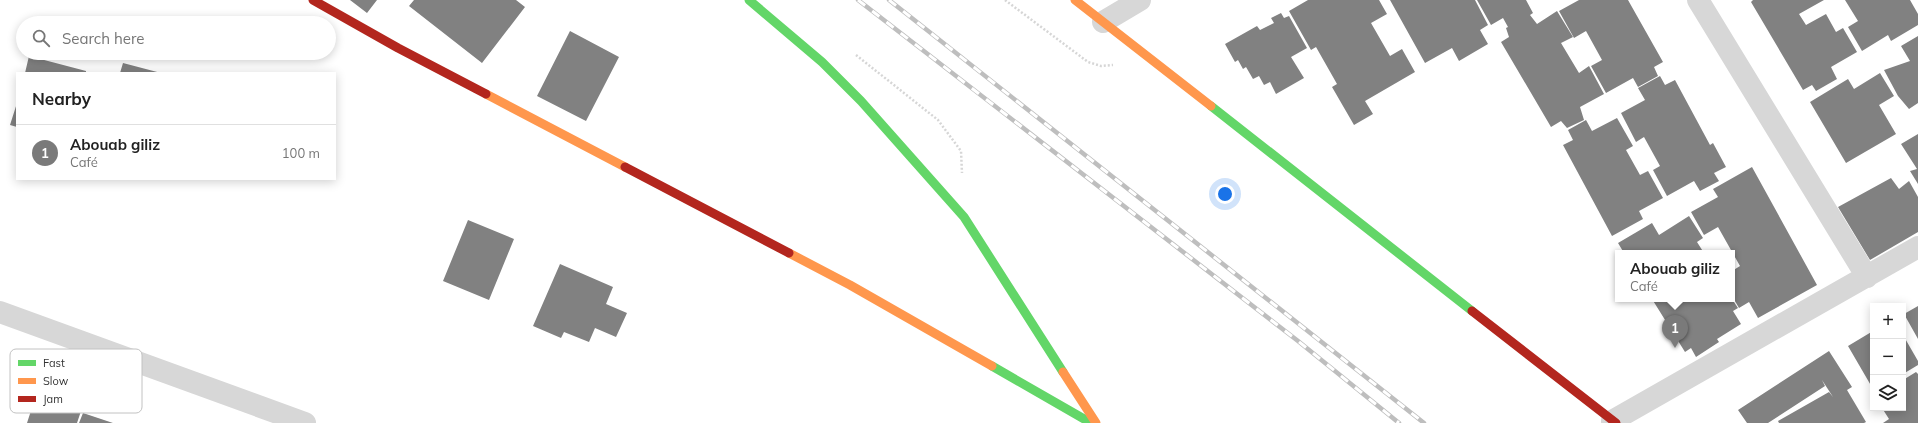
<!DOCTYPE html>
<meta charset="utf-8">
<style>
:root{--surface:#fff;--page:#f2f2f2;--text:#222;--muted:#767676;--line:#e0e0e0;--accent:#7a7a7a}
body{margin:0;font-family:Mulish,sans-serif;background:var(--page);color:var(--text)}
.controls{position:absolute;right:12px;bottom:12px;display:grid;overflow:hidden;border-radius:0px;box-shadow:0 2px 10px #0003}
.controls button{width:36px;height:36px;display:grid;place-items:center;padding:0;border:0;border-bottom:1px solid var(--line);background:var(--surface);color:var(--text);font:20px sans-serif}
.you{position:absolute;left:1225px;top:194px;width:14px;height:14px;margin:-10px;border:3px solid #fff;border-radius:50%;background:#1a73e8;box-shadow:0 0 0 6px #1a73e833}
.badge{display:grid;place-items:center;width:26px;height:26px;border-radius:50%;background:var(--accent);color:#fff;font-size:13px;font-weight:700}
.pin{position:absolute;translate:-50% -33px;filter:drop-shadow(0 1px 2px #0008)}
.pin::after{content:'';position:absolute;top:21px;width:14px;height:12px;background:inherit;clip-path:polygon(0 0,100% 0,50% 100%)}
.popup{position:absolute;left:1615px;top:250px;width:120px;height:52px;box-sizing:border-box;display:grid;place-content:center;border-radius:0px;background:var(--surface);filter:drop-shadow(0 1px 3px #0005);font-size:13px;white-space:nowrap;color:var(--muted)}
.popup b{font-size:15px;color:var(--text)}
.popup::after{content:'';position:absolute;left:50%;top:100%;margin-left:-8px;border:8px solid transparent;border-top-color:var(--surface)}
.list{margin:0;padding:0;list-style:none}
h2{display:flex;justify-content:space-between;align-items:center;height:52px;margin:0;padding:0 16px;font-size:17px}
h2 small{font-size:13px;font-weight:400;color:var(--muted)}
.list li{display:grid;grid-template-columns:26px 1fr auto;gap:12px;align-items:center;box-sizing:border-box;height:56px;padding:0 16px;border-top:1px solid var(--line)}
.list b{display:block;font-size:15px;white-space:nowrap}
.list p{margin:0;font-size:13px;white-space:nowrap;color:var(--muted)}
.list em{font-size:13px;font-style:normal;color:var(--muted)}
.icon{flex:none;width:22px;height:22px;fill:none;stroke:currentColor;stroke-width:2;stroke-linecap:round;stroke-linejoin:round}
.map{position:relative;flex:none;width:1918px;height:423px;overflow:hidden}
.search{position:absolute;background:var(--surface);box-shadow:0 2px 10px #0003;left:16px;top:16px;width:320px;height:44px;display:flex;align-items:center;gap:10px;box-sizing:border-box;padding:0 14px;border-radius:22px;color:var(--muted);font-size:15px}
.panel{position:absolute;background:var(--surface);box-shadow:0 2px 10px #0003;left:16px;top:72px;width:320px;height:108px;border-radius:0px}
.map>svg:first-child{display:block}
.building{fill:#818181}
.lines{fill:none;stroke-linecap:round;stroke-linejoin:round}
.path{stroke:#d6d6d6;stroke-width:2.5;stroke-dasharray:2 2;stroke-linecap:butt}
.street{stroke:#d7d7d7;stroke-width:22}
.fast{stroke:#63d668;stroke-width:9}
.slow{stroke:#ff974d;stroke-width:9}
.jam{stroke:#b3261e;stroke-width:9}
.rail-casing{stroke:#bebebe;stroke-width:4.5}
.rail{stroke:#fff;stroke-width:3;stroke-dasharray:9;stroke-linecap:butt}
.key{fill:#fff;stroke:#c2c2c2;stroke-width:1}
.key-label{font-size:11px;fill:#333}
</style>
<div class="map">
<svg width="1918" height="423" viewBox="0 0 1918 423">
<rect width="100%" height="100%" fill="#fff"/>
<!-- building -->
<path class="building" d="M350,0h27l-10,13z
M414,0h102l9,7 -43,56 -73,-57z
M1308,0h71l8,14 -16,9 19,33 12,-7 13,23 -50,29 8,13 -19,11 -22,-38 5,-3 -21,-37 -5,3 -22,-39z
M1390,0h85l13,25 -8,5 8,14 -29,17 -7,-13 -27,15z
M1477,0h49l7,13 -3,2 7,9 20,-13 16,26 -12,6 18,30 10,-7 15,28 -24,13 4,13 -17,8 -6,-7 -10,6 -50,-85 8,-5 -3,-9 2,-1 -5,-9 -12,7z
M1579,0h49l35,62 -9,5 4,9 -20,11 -5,-9 -27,15 -15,-27 11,-6 -16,-29 -12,7 -15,-27z
M1753,0h71l-25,14 7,11 20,-11 10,18 7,-4 14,24 -26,15 6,12 -21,12 -4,-6 -9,5 -52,-88z
M1845,0h65l8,14v11l-27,16 -3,-6 -26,16 -14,-24 10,-6z
M1281,13l3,5 5,-2 18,32 -16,9 13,21 -28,16 -6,-12 -6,3 -5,-9 -6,3 -7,-12 -3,2 -5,-9 -3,2 -10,-18 32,-18 3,4 14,-7 -3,-5z
M570,31l49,26 -33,64 -49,-25z
M1918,36v67l-9,6 -11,-13 -14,-26 26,-9 -9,-15z
M29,56l57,15v2h-61z
M123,63l38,10h-41z
M1880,73l14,23 -15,9 17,29 -50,29 -36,-61 38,-23 6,10z
M1660,76l5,9 10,-5 35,65 3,-2 13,24 -12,6 5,8 -19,10 -6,-10 -27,15 -14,-26 7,-4 -16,-29 -8,5 -15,-29 24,-13 -7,-12z
M17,103v24l-7,-2z
M1617,118l16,28 -7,4 14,25 8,-4 15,27 -24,13 4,8 -31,17 -49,-91 10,-5 -5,-10 18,-10 6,11z
M1918,134v50l-8,-13 7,-2 -16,-25z
M1752,167l65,118 -59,33 -9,-16 -10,6 -7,-12v-25l8,-5 -22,-39 -14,8 -13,-23 27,-15 -5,-8z
M1891,178l8,11 10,-8 9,16v35l-48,28 -32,-53z
M1689,216l14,22 -6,4 7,11h-80l-6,-10 34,-20 7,12z
M468,220l46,19 -25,61 -46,-19z
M560,264l53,23 -7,17 21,9 -11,24 -21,-9 -6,14 -25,-10 -3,6 -28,-12z
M1652,299h80l6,9 -5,3 8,13 -24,15 2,3 -23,15 -5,-9 -6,4z
M1918,306v33l-14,-25z
M1873,331v58l-25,-43z
M1903,335l15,26v4l-15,9z
M1829,351l23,36 -5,3 19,32 -2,1h-85l-1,-2 51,-29 4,5 -11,-17 3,6 -57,37h-21l-9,-13z
M1916,372l2,2v49h-35l6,-4 -7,-11h21v-28z
M38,389l45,16 -6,18h-50z
M83,413l30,10h-34z"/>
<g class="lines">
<!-- path -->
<path class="path" d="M1005,0l83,62 13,4 12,-1
M856,55l82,65 23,31 1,22"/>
<!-- street -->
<path class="street" d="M1698,0l169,277
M1103,22l37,-22
M0,312l305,111
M1612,421l306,-174"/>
<!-- fast -->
<path class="fast" d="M749,0l73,62 39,39 103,116 99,155
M1211,106l261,205
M992,366l99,57"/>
<!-- slow -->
<path class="slow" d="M1075,0l136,106
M486,94l139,73
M789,253l61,32 142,81
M1063,372l33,51"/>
<!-- jam -->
<path class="jam" d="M313,0l85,48 88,46
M625,167l164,86
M1472,311l144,112"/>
<defs>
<path id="rail" d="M858,0l440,341 101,82
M889,0l535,423"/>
</defs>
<!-- rail casing -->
<use href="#rail" class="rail-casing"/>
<!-- rail -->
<use href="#rail" class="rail"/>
</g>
<!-- legend -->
<rect x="10" y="349" width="132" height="64" rx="6" class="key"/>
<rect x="18" y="360" width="18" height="6" fill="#63d668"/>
<rect x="18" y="378" width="18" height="6" fill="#ff974d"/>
<rect x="18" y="396" width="18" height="6" fill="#b3261e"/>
<g class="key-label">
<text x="43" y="367">Fast</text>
<text x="43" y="385">Slow</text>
<text x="43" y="403">Jam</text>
</g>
</svg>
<div class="controls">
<button>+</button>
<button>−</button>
<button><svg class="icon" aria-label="layers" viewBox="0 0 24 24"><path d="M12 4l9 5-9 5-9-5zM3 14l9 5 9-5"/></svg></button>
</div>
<div class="you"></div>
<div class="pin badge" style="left:1675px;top:348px">1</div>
<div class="popup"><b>Abouab giliz</b>Café</div>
<div class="search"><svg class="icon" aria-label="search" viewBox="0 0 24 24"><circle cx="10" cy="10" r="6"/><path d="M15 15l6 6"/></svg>Search here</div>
<section class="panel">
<h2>Nearby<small></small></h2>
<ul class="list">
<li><span class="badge">1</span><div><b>Abouab giliz</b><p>Café</p></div><em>100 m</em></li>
</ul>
</section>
</div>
